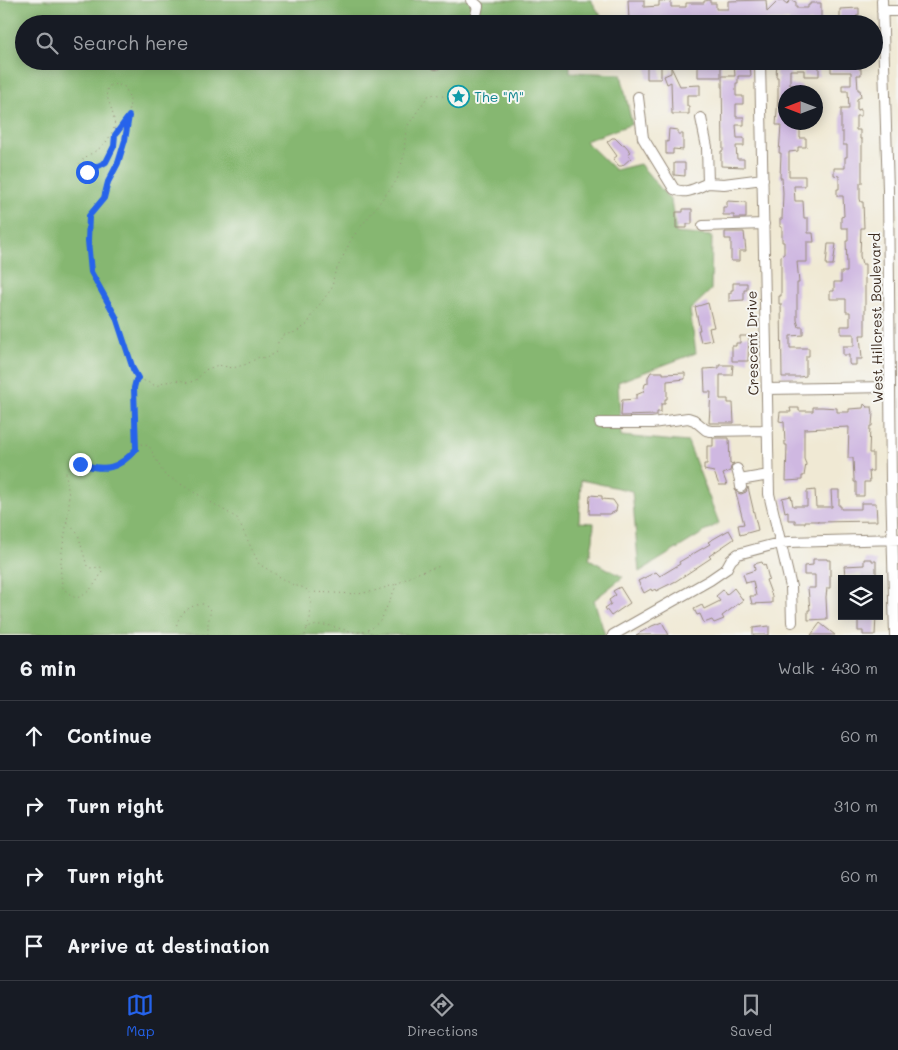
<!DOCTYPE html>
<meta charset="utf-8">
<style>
:root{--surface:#171b24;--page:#242831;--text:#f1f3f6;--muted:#9ea1a6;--line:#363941;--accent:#2563eb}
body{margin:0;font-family:Mali,sans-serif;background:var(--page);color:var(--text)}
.controls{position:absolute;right:15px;bottom:15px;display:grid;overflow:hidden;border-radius:0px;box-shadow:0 2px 12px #0003}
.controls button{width:45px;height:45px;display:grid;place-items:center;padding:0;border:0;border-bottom:1px solid var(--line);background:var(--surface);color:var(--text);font:25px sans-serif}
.compass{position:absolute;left:778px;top:85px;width:45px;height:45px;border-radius:50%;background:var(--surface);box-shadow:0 2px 12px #0003;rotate:270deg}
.stop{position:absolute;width:15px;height:15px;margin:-11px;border:4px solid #2563eb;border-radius:50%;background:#fff}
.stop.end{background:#2563eb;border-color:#fff;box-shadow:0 1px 5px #0008}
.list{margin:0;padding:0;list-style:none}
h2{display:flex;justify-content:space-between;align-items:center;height:65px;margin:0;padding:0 20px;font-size:21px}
h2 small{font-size:16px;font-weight:400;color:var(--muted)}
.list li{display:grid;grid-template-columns:32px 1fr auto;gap:15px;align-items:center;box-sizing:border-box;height:70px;padding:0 20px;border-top:1px solid var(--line)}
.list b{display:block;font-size:19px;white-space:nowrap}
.list em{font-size:16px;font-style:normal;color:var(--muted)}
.icon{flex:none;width:28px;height:28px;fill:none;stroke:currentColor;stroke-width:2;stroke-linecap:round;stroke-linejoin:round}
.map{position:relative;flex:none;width:898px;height:635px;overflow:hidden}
.search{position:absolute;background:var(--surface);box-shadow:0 2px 12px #0003;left:15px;right:15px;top:15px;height:55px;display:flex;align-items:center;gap:12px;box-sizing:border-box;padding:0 18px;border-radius:28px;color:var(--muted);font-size:19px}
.sheet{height:345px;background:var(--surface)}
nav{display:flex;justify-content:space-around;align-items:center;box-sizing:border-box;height:70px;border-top:1px solid var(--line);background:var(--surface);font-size:14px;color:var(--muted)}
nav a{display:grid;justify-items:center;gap:2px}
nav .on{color:var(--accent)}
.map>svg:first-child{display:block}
.forest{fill:#86b771;stroke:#607048}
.building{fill:#cfb8e1}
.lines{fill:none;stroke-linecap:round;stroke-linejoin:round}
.minor-casing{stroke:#968a79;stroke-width:12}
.path{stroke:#968a79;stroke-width:1;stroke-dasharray:1 4;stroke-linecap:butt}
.minor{stroke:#fff;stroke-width:10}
.route{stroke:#2563eb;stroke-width:6}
.labels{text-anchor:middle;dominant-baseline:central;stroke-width:4;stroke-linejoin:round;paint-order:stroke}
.culture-label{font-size:14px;fill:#0d838f;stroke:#f6f6f2;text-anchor:start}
.street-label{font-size:14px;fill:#3b2a1e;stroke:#f6f6f2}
</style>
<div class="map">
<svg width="898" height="635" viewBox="0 0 898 635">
<rect width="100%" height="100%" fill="#f6f6f2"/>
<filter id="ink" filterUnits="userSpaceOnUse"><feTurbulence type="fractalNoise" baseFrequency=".02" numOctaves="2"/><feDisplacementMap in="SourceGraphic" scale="10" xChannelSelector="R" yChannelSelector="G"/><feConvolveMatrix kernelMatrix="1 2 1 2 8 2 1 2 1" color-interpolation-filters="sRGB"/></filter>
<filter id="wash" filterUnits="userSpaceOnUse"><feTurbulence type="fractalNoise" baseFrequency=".0096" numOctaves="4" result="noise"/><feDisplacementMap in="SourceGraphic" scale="20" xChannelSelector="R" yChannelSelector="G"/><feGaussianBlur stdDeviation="1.12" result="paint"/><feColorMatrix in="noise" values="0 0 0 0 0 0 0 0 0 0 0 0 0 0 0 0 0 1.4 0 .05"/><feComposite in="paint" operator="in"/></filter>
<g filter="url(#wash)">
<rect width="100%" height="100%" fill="#f0e9d4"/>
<!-- forest -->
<path class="forest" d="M0,0h591l15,24h-582v37h546v11l51,2 11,50 -47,17 30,29 25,-6 31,37 5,32 36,3 -1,54 -21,20 6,43 -78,29 3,54 67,6 31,81 -80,49 -7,-81 -51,-11 -2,42 15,1 -1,17 -4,19 34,18 -29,23 11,35h-605z"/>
<g id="blocks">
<!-- building -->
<path class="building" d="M628,0h16v7l15,-1v-5h12v6h15v-4h18v-2l6,-1v3h6v6h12v-8l38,-1 1,12 12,-12h3l5,4 4,-4 5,2v6h12v-3h2v-2h11v19h-32v-2h-30l-1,3h-30v-6h-12v4h-2v2l-48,1v-5l-37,1z
M859,8v7h-2v5l-6,2 -11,-1v-12z
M647,61h14v18h-14z
M698,61l23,1v15h-23z
M739,61h9v4h2l1,11h-13v7h-2v13h7v8h-7v13h8v8h-8l1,13h7v8h-8l1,13h7v8l-23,-1v-15h2l-1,-75h13l-1,-12h5z
M777,61h42v15h-15v-6h-14v15h11v7h-15v30h8v6l6,1v9h6v9h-8v4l-9,1v24h16v10h-11l1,15h8l1,17h4v15h5l1,9h-7v20h-10l2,21h-2v37l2,7h4v8l-13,1v12h19v8h-3v20l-7,1h-17l-1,-73h-2v-8h2v-40l3,-2v-12h-2v-15h-2v-8h2l1,-26 -1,-15h-2l1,-25h-2l2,-28h-5l2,-28v-20h-2z
M843,61h15l1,8h2v6h-4l1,15h2l1,7 -4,2v11l4,-1v7h-5v14h4v9h2v44h-2v16l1,3h2l1,26h-3l-1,28 2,8h3v71h-5l2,24h-6v6h-6l-1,-2v-8h-6v-9h11v-12h-13v-8h9v-14h-4v-13h-16v-8h4v-9h7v-10h6v-8l-1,-23h2v-13h-7v-11l3,-1 -1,-20h-6v-7h2v-13l-5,-1v-7h11v-11h2v-12h-4v-13h-2v-23h8l-1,-18h-6v-6h9v-13h-20v-8h12z
M671,67l9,19 20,-1v10h-13v11h2v8h-17l-1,-32 -4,2 -3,-8 7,-3z
M669,129l9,1v4h5v16l-10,-1v5h-7v-13l2,1z
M612,138h3l7,7 2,-1 7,8 -3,2 3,4 -9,8h-3l-6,-7 4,-3 -10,-14z
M674,163h11v13l-11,-1z
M727,201l19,1v16h-12v-3h-11v-8h4z
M683,209h9v15h-5v4h-11v-16h7z
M725,232h19l2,19h-7v10h-8v-22h-6z
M828,244h8l-3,21h-7z
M733,283h14v7h-3v10l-15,1v-8h2v-3h2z
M708,303l6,24 -5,1 3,12 -11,2 -3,-12h2l-5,-23z
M740,336h9l-1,25h-16v-15h4v-3h4z
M719,365h14l-1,10h-12v24h8v4h5l1,20h-25l2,-31h-6l-1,-23 15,-1z
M651,372h12v2l22,-1v6l-18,2v18h-2v5h-4v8h-4v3l-36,1 1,-16 14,-1v-4l7,-3 2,-8 3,-1v-6z
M864,404l3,3h5l1,6 -1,13h-2l-1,27h4v18h-4l1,11h-6v14h-8v-14h-2v-3l-1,-21h-5l1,-31 -45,2v30l2,5 -2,12h-2v4l-16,1 1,-36h-2l-1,-23 -5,-1 1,-9h11l-1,-4h9v3h14v-4h9l15,1v4h12v-3l14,-1z
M713,438h16l1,26 4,-1 -3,4 -1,4 -7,3 4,11h-8l-5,-13 -10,-2v-6h3v-18h6z
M748,487l10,43 -18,5 -2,-10 6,-1 -9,-35 3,4 3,1 5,-2z
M815,490l1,17h16l-1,-17h8v16h2v3h20v-6h15l1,18 -59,1v-1h-13v2h-10v-3h-7v-9l-3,1 -3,-14 9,-2 2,10h14v-15z
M590,495l12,1v3l11,1 4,6 -1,5 -6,3h-21z
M729,530l5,9 -25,17 2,2 -35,23 -20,10 -1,-2 -3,2 -1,-2 -7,4 -6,-12 18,-9 4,4 20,-12 -1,-2 31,-18 -2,-2z
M813,559h14v1h3v28h-3l-1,9 1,22 -19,1v-10h2l-2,-22h7v-13h-11v-9l9,-1z
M864,559h8v2h4v18h-15v-5l-16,1 -1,-9 20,-1z
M762,562l1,3 2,-1 4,15 -3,1 6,16v7l-20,1 -2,-8h6l-3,-15 -7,2 -3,-9 12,-4 -1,-6z
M620,587l10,16 -19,13 -6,-8 6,-4 -2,-4 7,-5 -3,-4z
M734,588l9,12 -21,16 2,3 -10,4 -2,-3 -8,3 -4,-9 -3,1 -3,-6 8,-4 2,4 16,-8 -4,-5 7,-6 3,5z
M860,616h16l-1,19h-12v-4h-5v-11h2z
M662,622l7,13h-33l16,-9z
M820,623l15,12h-24z
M769,626v9h-16v-7z"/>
</g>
</g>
<g filter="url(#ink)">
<use href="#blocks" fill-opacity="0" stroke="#968a79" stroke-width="1"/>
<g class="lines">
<defs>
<path id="minor" d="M882,0l6,190 3,292 4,153
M882,11h16
M471,24l5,-9 2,-9 -7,-6
M760,61l9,433 22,93 1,35
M436,64l2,-3
M638,97l5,41 31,51c12,6 22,-1 34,-6
M701,118l6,29 1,36 16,1 39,-5
M703,226l61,-2
M767,389l123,-2
M600,423h52l36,-5 6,2 12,10 5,1 57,-1
M737,469l3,11
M741,487l-1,-7 29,-5
M613,635l97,-55 16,-11 5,-9 7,-6 41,-11 10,-1 109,-3"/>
</defs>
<!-- minor casing -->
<use href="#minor" class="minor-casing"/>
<!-- path -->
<path class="path" d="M114,128c-3,6 -6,13 -11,17 -9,10 -27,11 -24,29 6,0 10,-3 15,-5 22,-10 24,-37 18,-58 -2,-7 -5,-13 -6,-19l3,-6 7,-2 9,3 5,12 -1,17 -4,24 -7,23 -10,19 -4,16 -15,18 -1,25 3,30 25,46 17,52 5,9 18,8 10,-4 14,-2 8,3 8,-3 9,-10 13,-5 15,3 14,-4 12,-7 7,1 11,-6 1,-10 6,-7 12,-3 12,-8 3,-8 21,-28 2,-13 18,-37 45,-58 7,-25 2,-27 22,-32 7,-2 11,3
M116,134l12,-16
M136,443l13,3 15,28 73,44 22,46 34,21 12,3 4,4 2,9 -1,18 -3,9
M66,521l12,13 9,32 3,2 11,-1 1,3c-1,8 -18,31 -28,27 -2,-1 -4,-3 -6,-4 -3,-3 -6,-5 -6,-9 -5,-27 6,-55 7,-81 0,-10 -2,-20 -3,-31l7,-8 30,5 12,-2 21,-18 -2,-61 3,-10
M310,592l48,2 16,-3 23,-7
M176,635c-2,-16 10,-30 27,-31l8,6 -3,13v12
M305,635l2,-7 10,-3h10l26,7h10l8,-3 10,-9 16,-36 18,-10 25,-8"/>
<!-- minor -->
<use href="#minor" class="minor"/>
</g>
</g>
<g class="lines" filter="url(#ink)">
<!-- route -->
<path class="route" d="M80,464c25,7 38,6 56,-15l-2,-61 2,-8 2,-2 -5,-9 -17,-52 -25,-45 -3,-31 1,-25 15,-18 4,-16 10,-19 7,-23 4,-24 -14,19 -1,11 -8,16 -19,10"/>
</g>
<!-- icons -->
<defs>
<symbol id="sight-ring" viewBox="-11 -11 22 22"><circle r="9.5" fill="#f6f6f2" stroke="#0f9aa8" stroke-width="1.5"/><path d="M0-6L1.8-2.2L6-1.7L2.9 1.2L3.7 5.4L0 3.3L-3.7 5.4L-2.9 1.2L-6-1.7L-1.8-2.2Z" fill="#0f9aa8"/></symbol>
</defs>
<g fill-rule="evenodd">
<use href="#sight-ring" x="446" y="84" width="25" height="25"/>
</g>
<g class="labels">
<!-- culture labels -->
<g class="culture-label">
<text x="474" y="96">The "M"</text>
</g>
<!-- street labels -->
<g class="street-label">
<text transform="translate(876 318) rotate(-91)">West Hillcrest Boulevard</text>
<text transform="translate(752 343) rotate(-91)">Crescent Drive</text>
</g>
</g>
</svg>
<div class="controls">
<button><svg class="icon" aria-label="layers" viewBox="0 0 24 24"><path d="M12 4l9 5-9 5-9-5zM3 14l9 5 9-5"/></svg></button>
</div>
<svg class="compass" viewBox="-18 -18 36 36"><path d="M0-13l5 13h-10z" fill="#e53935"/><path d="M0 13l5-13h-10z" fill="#9ea1a6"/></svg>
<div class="stop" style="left:87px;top:172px"></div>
<div class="stop end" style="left:80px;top:464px"></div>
<div class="search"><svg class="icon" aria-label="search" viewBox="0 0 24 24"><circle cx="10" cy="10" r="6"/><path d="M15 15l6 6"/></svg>Search here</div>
</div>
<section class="sheet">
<h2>6 min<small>Walk · 430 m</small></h2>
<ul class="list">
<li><svg class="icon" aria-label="ahead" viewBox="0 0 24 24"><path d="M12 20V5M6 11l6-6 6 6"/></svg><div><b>Continue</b></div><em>60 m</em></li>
<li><svg class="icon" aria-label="right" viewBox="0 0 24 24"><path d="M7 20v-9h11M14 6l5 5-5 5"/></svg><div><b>Turn right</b></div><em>310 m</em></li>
<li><svg class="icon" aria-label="right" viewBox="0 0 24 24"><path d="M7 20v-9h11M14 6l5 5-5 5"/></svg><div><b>Turn right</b></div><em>60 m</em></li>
<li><svg class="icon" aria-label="arrive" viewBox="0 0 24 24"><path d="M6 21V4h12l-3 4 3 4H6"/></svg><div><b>Arrive at destination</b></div></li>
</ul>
</section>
<nav>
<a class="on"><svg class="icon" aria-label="map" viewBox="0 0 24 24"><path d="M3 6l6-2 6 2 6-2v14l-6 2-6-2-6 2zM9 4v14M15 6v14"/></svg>Map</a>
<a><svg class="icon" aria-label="directions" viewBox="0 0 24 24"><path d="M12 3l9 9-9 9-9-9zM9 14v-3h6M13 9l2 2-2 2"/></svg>Directions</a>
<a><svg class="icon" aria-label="saved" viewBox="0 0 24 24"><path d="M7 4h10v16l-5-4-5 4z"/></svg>Saved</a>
</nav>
